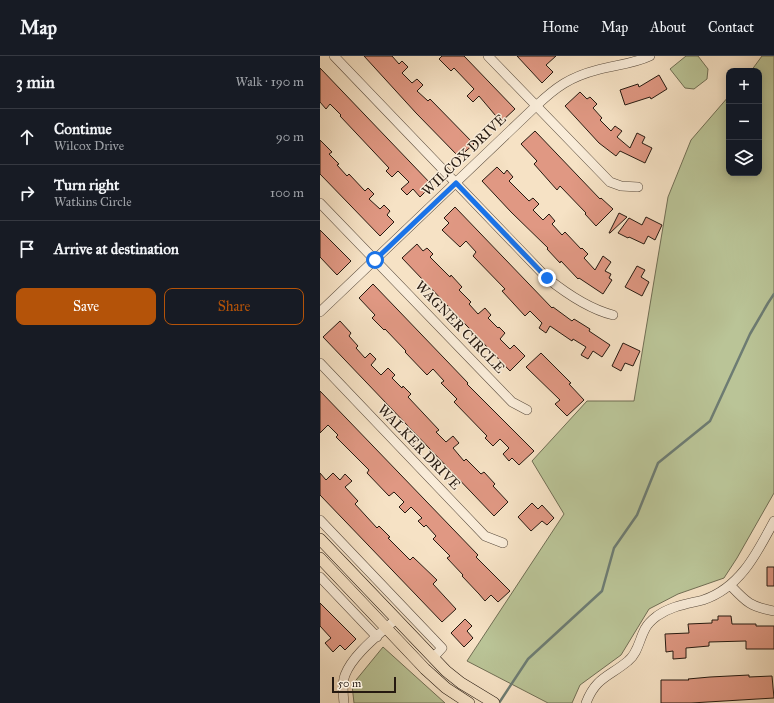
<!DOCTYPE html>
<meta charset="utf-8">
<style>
:root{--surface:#171b24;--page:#20242c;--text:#f1f3f6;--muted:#9ea1a6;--line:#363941;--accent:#b45309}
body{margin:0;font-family:"IM FELL Great Primer",serif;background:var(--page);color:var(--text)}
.controls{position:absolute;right:12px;top:12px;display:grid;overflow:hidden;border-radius:8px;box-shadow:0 2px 10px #0003}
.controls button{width:36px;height:36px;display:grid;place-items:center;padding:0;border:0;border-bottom:1px solid var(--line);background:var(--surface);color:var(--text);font:20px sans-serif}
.scale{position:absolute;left:12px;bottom:10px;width:64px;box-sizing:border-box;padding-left:4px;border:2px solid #251910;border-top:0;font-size:11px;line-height:14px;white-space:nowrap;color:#251910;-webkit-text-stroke:3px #f9ecd9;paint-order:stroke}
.stop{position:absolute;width:12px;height:12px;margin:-9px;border:3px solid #1a73e8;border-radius:50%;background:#fff}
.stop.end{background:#1a73e8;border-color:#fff;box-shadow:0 1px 4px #0008}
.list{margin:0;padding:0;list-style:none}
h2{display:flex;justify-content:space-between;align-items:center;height:52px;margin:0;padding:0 16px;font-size:17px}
h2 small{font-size:13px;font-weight:400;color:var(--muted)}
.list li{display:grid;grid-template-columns:26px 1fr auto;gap:12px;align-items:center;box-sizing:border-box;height:56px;padding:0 16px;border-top:1px solid var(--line)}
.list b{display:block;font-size:15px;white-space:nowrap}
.list p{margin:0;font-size:13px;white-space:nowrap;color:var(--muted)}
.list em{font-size:13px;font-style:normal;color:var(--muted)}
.actions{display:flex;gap:8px;padding:12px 16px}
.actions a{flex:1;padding:9px 0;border:1px solid var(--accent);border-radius:8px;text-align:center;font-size:14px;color:var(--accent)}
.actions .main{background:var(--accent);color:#fff}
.icon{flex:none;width:22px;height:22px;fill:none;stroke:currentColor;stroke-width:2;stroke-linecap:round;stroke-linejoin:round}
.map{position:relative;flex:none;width:454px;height:647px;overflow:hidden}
header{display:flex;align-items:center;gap:24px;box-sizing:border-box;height:56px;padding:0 20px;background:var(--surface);border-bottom:1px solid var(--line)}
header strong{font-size:19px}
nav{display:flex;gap:22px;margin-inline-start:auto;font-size:14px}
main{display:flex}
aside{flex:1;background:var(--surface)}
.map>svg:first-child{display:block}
.green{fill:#bac497;stroke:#706e54}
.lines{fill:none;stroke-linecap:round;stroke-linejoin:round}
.stream{stroke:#6d7c73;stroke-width:2.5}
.building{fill:#e09883;stroke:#251910}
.minor-casing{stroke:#594b3d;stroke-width:10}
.major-casing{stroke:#251910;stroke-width:12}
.minor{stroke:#f9ecd9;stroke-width:9}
.major{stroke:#f6e2c5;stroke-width:11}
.route{stroke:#1a73e8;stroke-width:5}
.labels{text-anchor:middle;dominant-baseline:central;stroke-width:3;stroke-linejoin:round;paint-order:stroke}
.street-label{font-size:14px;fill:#251910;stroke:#f9ecd9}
</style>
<header>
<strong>Map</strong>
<nav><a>Home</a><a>Map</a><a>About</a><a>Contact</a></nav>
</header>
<main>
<aside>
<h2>3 min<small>Walk · 190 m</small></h2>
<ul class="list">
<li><svg class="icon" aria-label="ahead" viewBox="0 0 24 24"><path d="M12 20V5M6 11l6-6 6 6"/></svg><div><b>Continue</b><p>Wilcox Drive</p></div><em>90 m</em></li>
<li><svg class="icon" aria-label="right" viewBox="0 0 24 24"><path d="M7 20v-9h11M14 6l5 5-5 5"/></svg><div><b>Turn right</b><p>Watkins Circle</p></div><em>100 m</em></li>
<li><svg class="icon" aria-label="arrive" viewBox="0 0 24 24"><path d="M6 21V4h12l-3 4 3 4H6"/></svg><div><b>Arrive at destination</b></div></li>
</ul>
<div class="actions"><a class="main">Save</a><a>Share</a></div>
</aside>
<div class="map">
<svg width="454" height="647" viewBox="0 0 454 647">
<rect width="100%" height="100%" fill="#f6e2c5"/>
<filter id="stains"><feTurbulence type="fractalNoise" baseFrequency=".005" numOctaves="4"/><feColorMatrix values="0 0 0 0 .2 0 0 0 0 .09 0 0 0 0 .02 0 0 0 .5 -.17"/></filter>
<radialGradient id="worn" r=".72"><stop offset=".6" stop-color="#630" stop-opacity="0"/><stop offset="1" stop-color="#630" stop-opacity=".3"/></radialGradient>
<!-- green -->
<path class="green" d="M366,0h12l10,13 -1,10 -13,10 -9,-1 -15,-19z
M442,0h12v437l-37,65 -13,20 -46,16 -29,15 -28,46 -41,30 -8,18h-24l-81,-42 97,-147 -32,-53 55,-60h47l34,-204 23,-57 38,-44v77h30v-102h-8z
M63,591l62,56h-91l-2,-18z"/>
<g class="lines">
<!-- stream -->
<path class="stream" d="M179,647l29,-44 74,-68 12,-43 23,-33 21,-52 52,-42 40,-87 18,-31 6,-9"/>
</g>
<!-- building -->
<path class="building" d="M44,0h28l7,8 3,-3 6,6 -6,6 10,10 5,-4 6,6 -6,6 11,10 2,-2 44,45 -15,13 -43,-44z
M122,0h22l51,53 -14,13 -22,-26 -6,6 -6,-6 7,-7 -20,-21 -3,3 -12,-12z
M197,0h39l-10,9 7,7 -11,11z
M0,12l112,117 -12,12 -7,-8 -6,6 -6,-6 8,-7 -11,-11 -6,6 -6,-6 3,-3 -49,-52 1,-1 -11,-11 -4,5 -6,-7z
M339,19l8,14 -16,10 -1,-2 -25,8 -5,-15 18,-6 1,3z
M260,36l7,7 3,-2 7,7 -4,4 9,10 -2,2 11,11 4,-5 7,5 -5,6 13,11 7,-15 8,4 -3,6 10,5 -7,15 -25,-12 -4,5 -17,-13 -34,-37z
M215,75l65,68 1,-1 12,11 -17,17 -11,-12 1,-1 -26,-27 -3,4 -23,-26 3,-3 -16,-17z
M0,84l12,12 -3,2 10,10 -2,1 10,11 2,-2 16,17 3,-3 6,6 -5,5 11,10 4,-4 6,6 -3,4 7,7 -14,14 -60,-62z
M177,111l7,7 3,-4 6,7 -4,4 20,20 4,-3 6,6 -6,6 10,10 6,-6 6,7 -3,3 10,11 3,-3 16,17 1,-1 6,6 -4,4 11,12 8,-14 8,6 -6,9 6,3 -2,4 3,2 -9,14 -24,-16 -1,1 -17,-18 -1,2 -13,-14 1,-1 -37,-36 -29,-31z
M135,151l97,101 1,-1 19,14 2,-2 16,10 -1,2 21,14 -8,12 -9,-6 -5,8 -7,-4 5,-8 -13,-8 -1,2 -22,-15 -4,7 -7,-5 3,-5 -12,-12 -5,5 -23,-25 3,-2 -32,-33 3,-4 -10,-11 -6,6 -18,-17 7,-7 -5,-5z
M299,157l8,4 -17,16h-1z
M326,161l16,8 -7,15 -7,-4 -4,8 -15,-7 -1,1 -10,-5 11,-15 13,7z
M0,174l31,31 -14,14 -17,-18z
M97,188l6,7 4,-3 6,6 -3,3 20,20 1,-2 11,12 -3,3 12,12 -2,2 9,10 7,-6 6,7 -3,3 10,10 1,-1 6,6 -5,6 10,10 4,-4 11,11 -15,15 -108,-113z
M317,210l8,4 -4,7 8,5 -7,14 -17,-9z
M53,228l95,99 -1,1 67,67 -15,14 -7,-7 -3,3 -6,-7 6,-6 -9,-9 -7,7 -8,-8 2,-2 -33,-34 3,-3 -16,-16 3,-2 -11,-12 -6,6 -22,-23 1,-1 -21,-22 -1,1 -12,-12 3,-3 -16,-17z
M20,265l11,12 -2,3 9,10 -2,2 9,10 5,-5 6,6 -5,6 10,10 7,-7 7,7 -3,3 10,10 1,-2 8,8 -3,3 31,33 -3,2 10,10 7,-6 6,7 -6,5 11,13 2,-2 15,15 3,-2 11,12 -2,2 15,16 -14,14 -171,-179z
M303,287l17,8 -7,15 -8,-3 -4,8 -9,-5z
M221,297l30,30 -2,1 15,16 -17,16 -12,-12 5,-4 -34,-33z
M0,335l158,164 -2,2 34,34 -12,11 -7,-7 -6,6 -6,-7 -17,-18 1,-1 -16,-17 3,-2 -17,-17 3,-3 -10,-11 -2,2 -6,-6 4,-3 -11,-11 -6,6 -6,-6 5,-5 -10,-10 -5,4 -22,-23 2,-3 -33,-33 2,-2 -10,-10 -8,8z
M0,417l6,7 7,-7 7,7 5,-6 7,7 -7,6 13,14 -3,3 22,24 2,-2 11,11 -2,1 22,22 3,-3 24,23 -4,4 23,25 -14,13 -122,-127z
M212,447l6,6 4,-4 12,13 -7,7 -5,-4 -11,10 -13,-14z
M447,511h7v19h-7z
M0,547l36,36 -11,11 -5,-5 -7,7 -8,-9 6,-5 -11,-12z
M398,560h13l1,8h24v2h18v23h-28v-8l-37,1v4l-23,2v10l-13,1v-8l-7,1 -1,-18 24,-1 -1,-9 24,-1v-3h6z
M145,563l7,7 -5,5 6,7 -9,9 -13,-14z
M429,619v2l23,-1 2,22 -83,5h-30v-23h28l-1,-1 22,-2z"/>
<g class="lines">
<defs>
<path id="minor" d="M14,0l213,222c20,16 42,31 66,37
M168,0l122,126 11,4 17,1
M0,147l192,199 15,8
M0,256l216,-206c20,-19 34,-29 61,-36 18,-5 36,-6 53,-14
M0,307l165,173 18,7
M0,464l122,128 -9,10
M0,521l57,60
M411,530c15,16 20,21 43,25
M24,647c-1,-9 -2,-20 1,-28 8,-21 35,-41 51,-56
M266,647c10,-26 23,-26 42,-42 10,-8 11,-21 17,-32 2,-4 8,-10 12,-13 14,-10 30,-12 46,-16 37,-12 54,-47 71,-79"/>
<path id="major" d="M0,483l126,132 15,12 33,20
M0,502l105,111 21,19 23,15"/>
</defs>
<!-- minor casing -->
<use href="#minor" class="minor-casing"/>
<!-- major casing -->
<use href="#major" class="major-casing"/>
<!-- minor -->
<use href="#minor" class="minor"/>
<!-- major -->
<use href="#major" class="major"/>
</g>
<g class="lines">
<!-- route -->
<path class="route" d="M55,204l81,-77 91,95"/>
</g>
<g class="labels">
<!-- street labels -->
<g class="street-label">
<text transform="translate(144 99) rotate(-44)">WILCOX DRIVE</text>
<text transform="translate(140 271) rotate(46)">WAGNER CIRCLE</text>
<text transform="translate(99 391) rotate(46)">WALKER DRIVE</text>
</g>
</g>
<rect width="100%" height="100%" filter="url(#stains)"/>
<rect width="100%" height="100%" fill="url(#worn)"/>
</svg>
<div class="controls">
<button>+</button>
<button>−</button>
<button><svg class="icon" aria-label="layers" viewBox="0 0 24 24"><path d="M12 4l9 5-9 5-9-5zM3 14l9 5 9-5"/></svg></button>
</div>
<div class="scale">50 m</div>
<div class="stop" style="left:55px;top:204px"></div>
<div class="stop end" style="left:227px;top:222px"></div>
</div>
</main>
